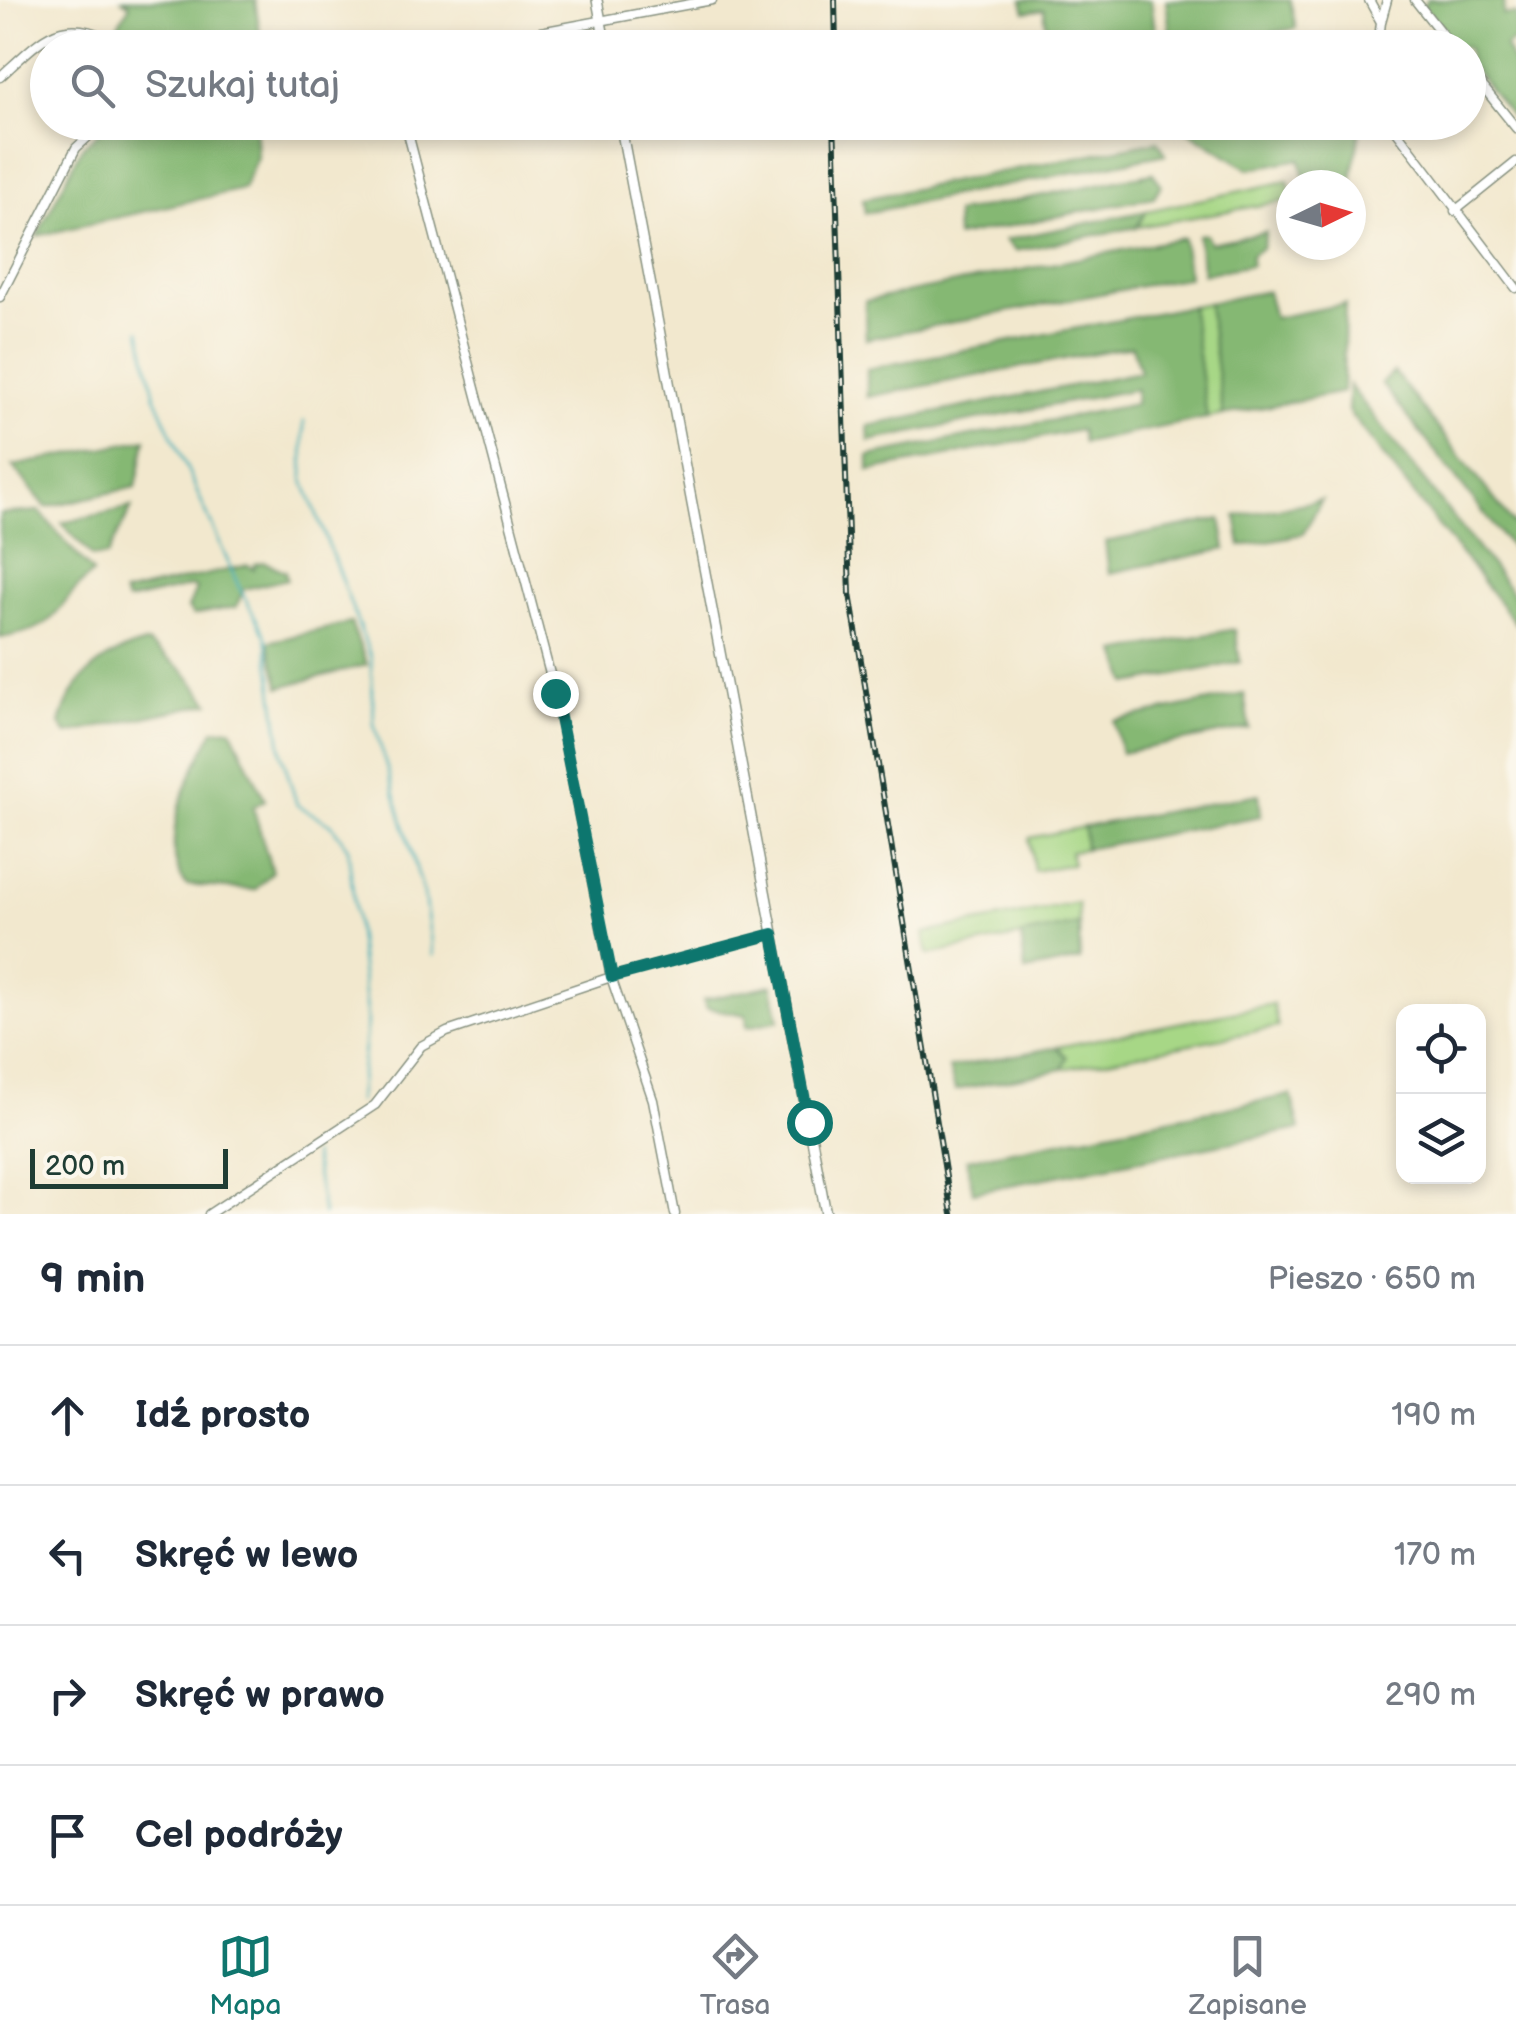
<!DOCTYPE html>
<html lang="pl">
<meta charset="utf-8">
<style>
:root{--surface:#fff;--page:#f6f6f7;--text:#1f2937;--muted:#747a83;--line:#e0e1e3;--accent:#0f766e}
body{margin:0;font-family:"Balsamiq Sans",sans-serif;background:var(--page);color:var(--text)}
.controls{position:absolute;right:30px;bottom:30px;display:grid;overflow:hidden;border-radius:20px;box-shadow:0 5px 15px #0003}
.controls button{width:90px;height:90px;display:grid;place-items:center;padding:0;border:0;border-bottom:2px solid var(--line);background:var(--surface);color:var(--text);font:50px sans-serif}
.compass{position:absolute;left:1276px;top:170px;width:90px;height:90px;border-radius:50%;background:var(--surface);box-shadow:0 5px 15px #0003;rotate:85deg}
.scale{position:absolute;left:30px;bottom:25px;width:198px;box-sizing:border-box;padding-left:10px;border:5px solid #1f3d34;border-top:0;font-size:28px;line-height:35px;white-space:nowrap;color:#1f3d34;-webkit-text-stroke:8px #fbf7ec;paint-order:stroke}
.stop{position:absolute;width:30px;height:30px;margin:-22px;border:8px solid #0f766e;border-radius:50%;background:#fff}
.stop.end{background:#0f766e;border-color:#fff;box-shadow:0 2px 10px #0008}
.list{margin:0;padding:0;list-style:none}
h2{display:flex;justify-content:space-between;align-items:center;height:130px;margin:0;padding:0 40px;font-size:42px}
h2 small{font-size:32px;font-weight:400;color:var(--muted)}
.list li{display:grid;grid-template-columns:65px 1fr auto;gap:30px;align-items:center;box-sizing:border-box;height:140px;padding:0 40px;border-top:2px solid var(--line)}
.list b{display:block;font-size:38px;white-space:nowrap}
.list em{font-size:32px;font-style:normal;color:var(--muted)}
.icon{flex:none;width:55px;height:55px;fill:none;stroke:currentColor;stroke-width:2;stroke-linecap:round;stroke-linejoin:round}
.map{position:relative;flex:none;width:1516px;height:1214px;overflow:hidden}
.search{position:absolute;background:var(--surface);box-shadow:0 5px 15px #0003;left:30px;right:30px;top:30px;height:110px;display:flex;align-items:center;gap:25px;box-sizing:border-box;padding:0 35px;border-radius:55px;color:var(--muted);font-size:38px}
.sheet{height:690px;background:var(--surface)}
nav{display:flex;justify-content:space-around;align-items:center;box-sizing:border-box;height:140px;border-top:2px solid var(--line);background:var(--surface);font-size:28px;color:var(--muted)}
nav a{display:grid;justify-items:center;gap:5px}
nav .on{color:var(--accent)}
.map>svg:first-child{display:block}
.green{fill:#a7d786;stroke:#638a5d;stroke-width:2.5}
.forest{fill:#85b873;stroke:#527a54;stroke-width:2.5}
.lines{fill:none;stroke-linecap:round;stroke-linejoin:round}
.stream{stroke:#3eafb8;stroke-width:2.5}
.minor-casing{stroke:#889281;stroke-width:11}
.major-casing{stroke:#889281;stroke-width:12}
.minor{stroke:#fff;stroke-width:8}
.major{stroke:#fff;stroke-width:9}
.rail-casing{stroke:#1f3d34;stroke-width:6}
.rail{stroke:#fbf7ec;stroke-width:2.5;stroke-dasharray:8;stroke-linecap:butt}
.route{stroke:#0f766e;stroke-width:12}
</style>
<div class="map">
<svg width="1516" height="1214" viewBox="0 0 1516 1214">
<rect width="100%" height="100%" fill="#fbf7ec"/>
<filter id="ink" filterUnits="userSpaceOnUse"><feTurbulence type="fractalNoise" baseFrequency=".01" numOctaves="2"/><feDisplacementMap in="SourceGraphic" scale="20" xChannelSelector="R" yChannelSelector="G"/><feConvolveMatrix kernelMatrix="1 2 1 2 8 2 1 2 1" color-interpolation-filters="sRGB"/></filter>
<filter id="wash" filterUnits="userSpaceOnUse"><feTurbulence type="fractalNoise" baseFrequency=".0048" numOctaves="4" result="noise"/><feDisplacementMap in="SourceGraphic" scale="40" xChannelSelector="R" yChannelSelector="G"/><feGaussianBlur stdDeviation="2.25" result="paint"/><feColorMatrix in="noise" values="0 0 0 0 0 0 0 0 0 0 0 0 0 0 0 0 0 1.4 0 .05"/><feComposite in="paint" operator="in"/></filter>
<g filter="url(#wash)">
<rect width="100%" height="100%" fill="#f2e8ce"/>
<!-- green -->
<path class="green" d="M1288,181l3,19 -154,27 9,-16z
M1208,303l15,112 -16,3 -16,-112z
M1084,827l1,22 -15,2 2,13 -38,7 -5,-33z
M1078,903l1,21 -151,31 -4,-22z
M1273,1004l5,23 -215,42 3,-12 -9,-10z"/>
<!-- forest -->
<path class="forest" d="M122,0h133l7,47h-124l-25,-14 17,-28z
M1022,0h129l6,47h-138l29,-6 -4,-32 -19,3z
M1166,0h124l6,28 -92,19h-32z
M1427,0h78l-2,15 13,-1v25l-11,8 9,17 2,59 -47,-60 -1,-15 -12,-1 -33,-41z
M109,123h63l5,5 24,-5h54l2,34 -14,32 -206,47 45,-89z
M1183,123h178l-10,62h-41l-1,-7h-5l-4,-19 -51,10 -66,-41z
M1158,141l8,13 -301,59 -2,-14z
M1153,173l8,12 -7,12 -198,40 -1,-24z
M1146,211l-9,16 -122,24 -10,-11z
M1266,232l-4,16 -11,7v10l-48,9 -5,-39 8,-1 4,9z
M1183,238l5,39 -322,62 -1,-38z
M1267,291l7,27 71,-14 -2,88 -120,23 -15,-112z
M1191,306l16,112 -124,25 -3,-13 -211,41v-15l266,-52 1,-15 -267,52 -1,-15 272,-54 -8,-26 -265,51v-28z
M1394,372l122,155v27l-135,-171z
M1349,385l167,212v27l-168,-213z
M146,439l-10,48 -90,20 -33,-41z
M1322,500l-19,34 -62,12 -5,-30z
M132,507l-25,49h-15l-30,-33z
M39,511l54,62c-45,37 -25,53 -93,65v-124z
M1221,519l5,30 -117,24 -4,-31z
M264,562l21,9 2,8 -43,10 -8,18 -43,8 -5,-7 8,-19 -4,-3 -65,15 -4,-7 125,-29 6,4 1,-5z
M351,623l16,42 -87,22 -12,-45z
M1235,629l5,33 -112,22 -11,-32z
M147,643l36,27 27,33 -143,31 -7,-10c11,-44 42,-71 87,-81z
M1244,694l5,34 -128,25 -7,-32z
M231,728l34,72 -12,7 19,65 -17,18 -69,-5c-31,-44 5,-114 28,-155z
M1259,794l2,22 -176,33 -1,-22z
M1079,924l1,36 -55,11 -4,-36z
M772,985l7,35 -32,7 -1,-12 -39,-7 -4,-8z
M1057,1047l10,10 -4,12 -108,21 -6,-22z
M1291,1095l9,34 -327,63 -6,-33z"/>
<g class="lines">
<!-- stream -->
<path class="stream" d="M140,330l15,66 84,191 27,50 16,117 15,51 34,19 17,24 19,173 -9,80
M304,421l-1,57 68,180 3,66 50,171 9,61
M313,1155l10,59"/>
</g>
</g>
<g filter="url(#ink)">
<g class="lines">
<defs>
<path id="minor" d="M1369,0l12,22 -3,26
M1415,0l38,48
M1381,22l6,-22
M455,48l257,-48
M1468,68l48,60
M0,77c47,-43 63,-66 126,-29
M405,122l150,571 56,284 42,123 22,114
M1390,122l126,166
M1455,211l61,-49
M0,297l76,-149 28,-26
M209,1214l166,-109 46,-59 26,-14 164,-55 162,-43"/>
<path id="major" d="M597,0l9,48
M620,122l206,1092"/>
</defs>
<!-- minor casing -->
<use href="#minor" class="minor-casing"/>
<!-- major casing -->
<use href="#major" class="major-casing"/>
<!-- minor -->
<use href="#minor" class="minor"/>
<!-- major -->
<use href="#major" class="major"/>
<defs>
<path id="rail" d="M835,0l1,48
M834,122l16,472 102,620"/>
</defs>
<!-- rail casing -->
<use href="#rail" class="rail-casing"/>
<!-- rail -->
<use href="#rail" class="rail"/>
</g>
</g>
<g class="lines" filter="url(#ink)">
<!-- route -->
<path class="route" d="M555,693l57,284 161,-43 36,188"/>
</g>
</svg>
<div class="controls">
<button><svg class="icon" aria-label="locate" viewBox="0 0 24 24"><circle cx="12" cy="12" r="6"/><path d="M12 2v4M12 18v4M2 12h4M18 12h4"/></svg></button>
<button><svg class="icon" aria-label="layers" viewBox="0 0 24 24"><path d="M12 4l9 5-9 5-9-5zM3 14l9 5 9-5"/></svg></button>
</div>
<svg class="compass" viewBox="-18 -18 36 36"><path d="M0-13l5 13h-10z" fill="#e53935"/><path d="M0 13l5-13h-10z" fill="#747a83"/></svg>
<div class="scale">200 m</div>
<div class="stop" style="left:809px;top:1122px"></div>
<div class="stop end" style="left:555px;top:693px"></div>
<div class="search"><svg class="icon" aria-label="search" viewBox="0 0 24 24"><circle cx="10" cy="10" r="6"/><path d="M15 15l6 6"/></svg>Szukaj tutaj</div>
</div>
<section class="sheet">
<h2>9 min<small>Pieszo · 650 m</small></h2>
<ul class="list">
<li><svg class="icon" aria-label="ahead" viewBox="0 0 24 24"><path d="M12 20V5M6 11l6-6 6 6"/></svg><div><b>Idź prosto</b></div><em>190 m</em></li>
<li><svg class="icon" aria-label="left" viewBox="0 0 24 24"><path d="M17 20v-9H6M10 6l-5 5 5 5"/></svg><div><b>Skręć w lewo</b></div><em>170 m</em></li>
<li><svg class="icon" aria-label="right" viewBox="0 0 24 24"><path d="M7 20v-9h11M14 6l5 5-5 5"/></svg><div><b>Skręć w prawo</b></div><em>290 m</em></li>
<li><svg class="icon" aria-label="arrive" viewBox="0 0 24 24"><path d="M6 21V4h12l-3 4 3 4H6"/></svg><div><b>Cel podróży</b></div></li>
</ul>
</section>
<nav>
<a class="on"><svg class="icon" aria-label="map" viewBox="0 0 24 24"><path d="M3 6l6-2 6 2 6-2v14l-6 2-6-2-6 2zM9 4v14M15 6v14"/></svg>Mapa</a>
<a><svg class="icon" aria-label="directions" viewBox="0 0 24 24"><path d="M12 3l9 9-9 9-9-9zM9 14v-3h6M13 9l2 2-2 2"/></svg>Trasa</a>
<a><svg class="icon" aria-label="saved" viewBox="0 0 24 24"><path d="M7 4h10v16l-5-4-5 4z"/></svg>Zapisane</a>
</nav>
